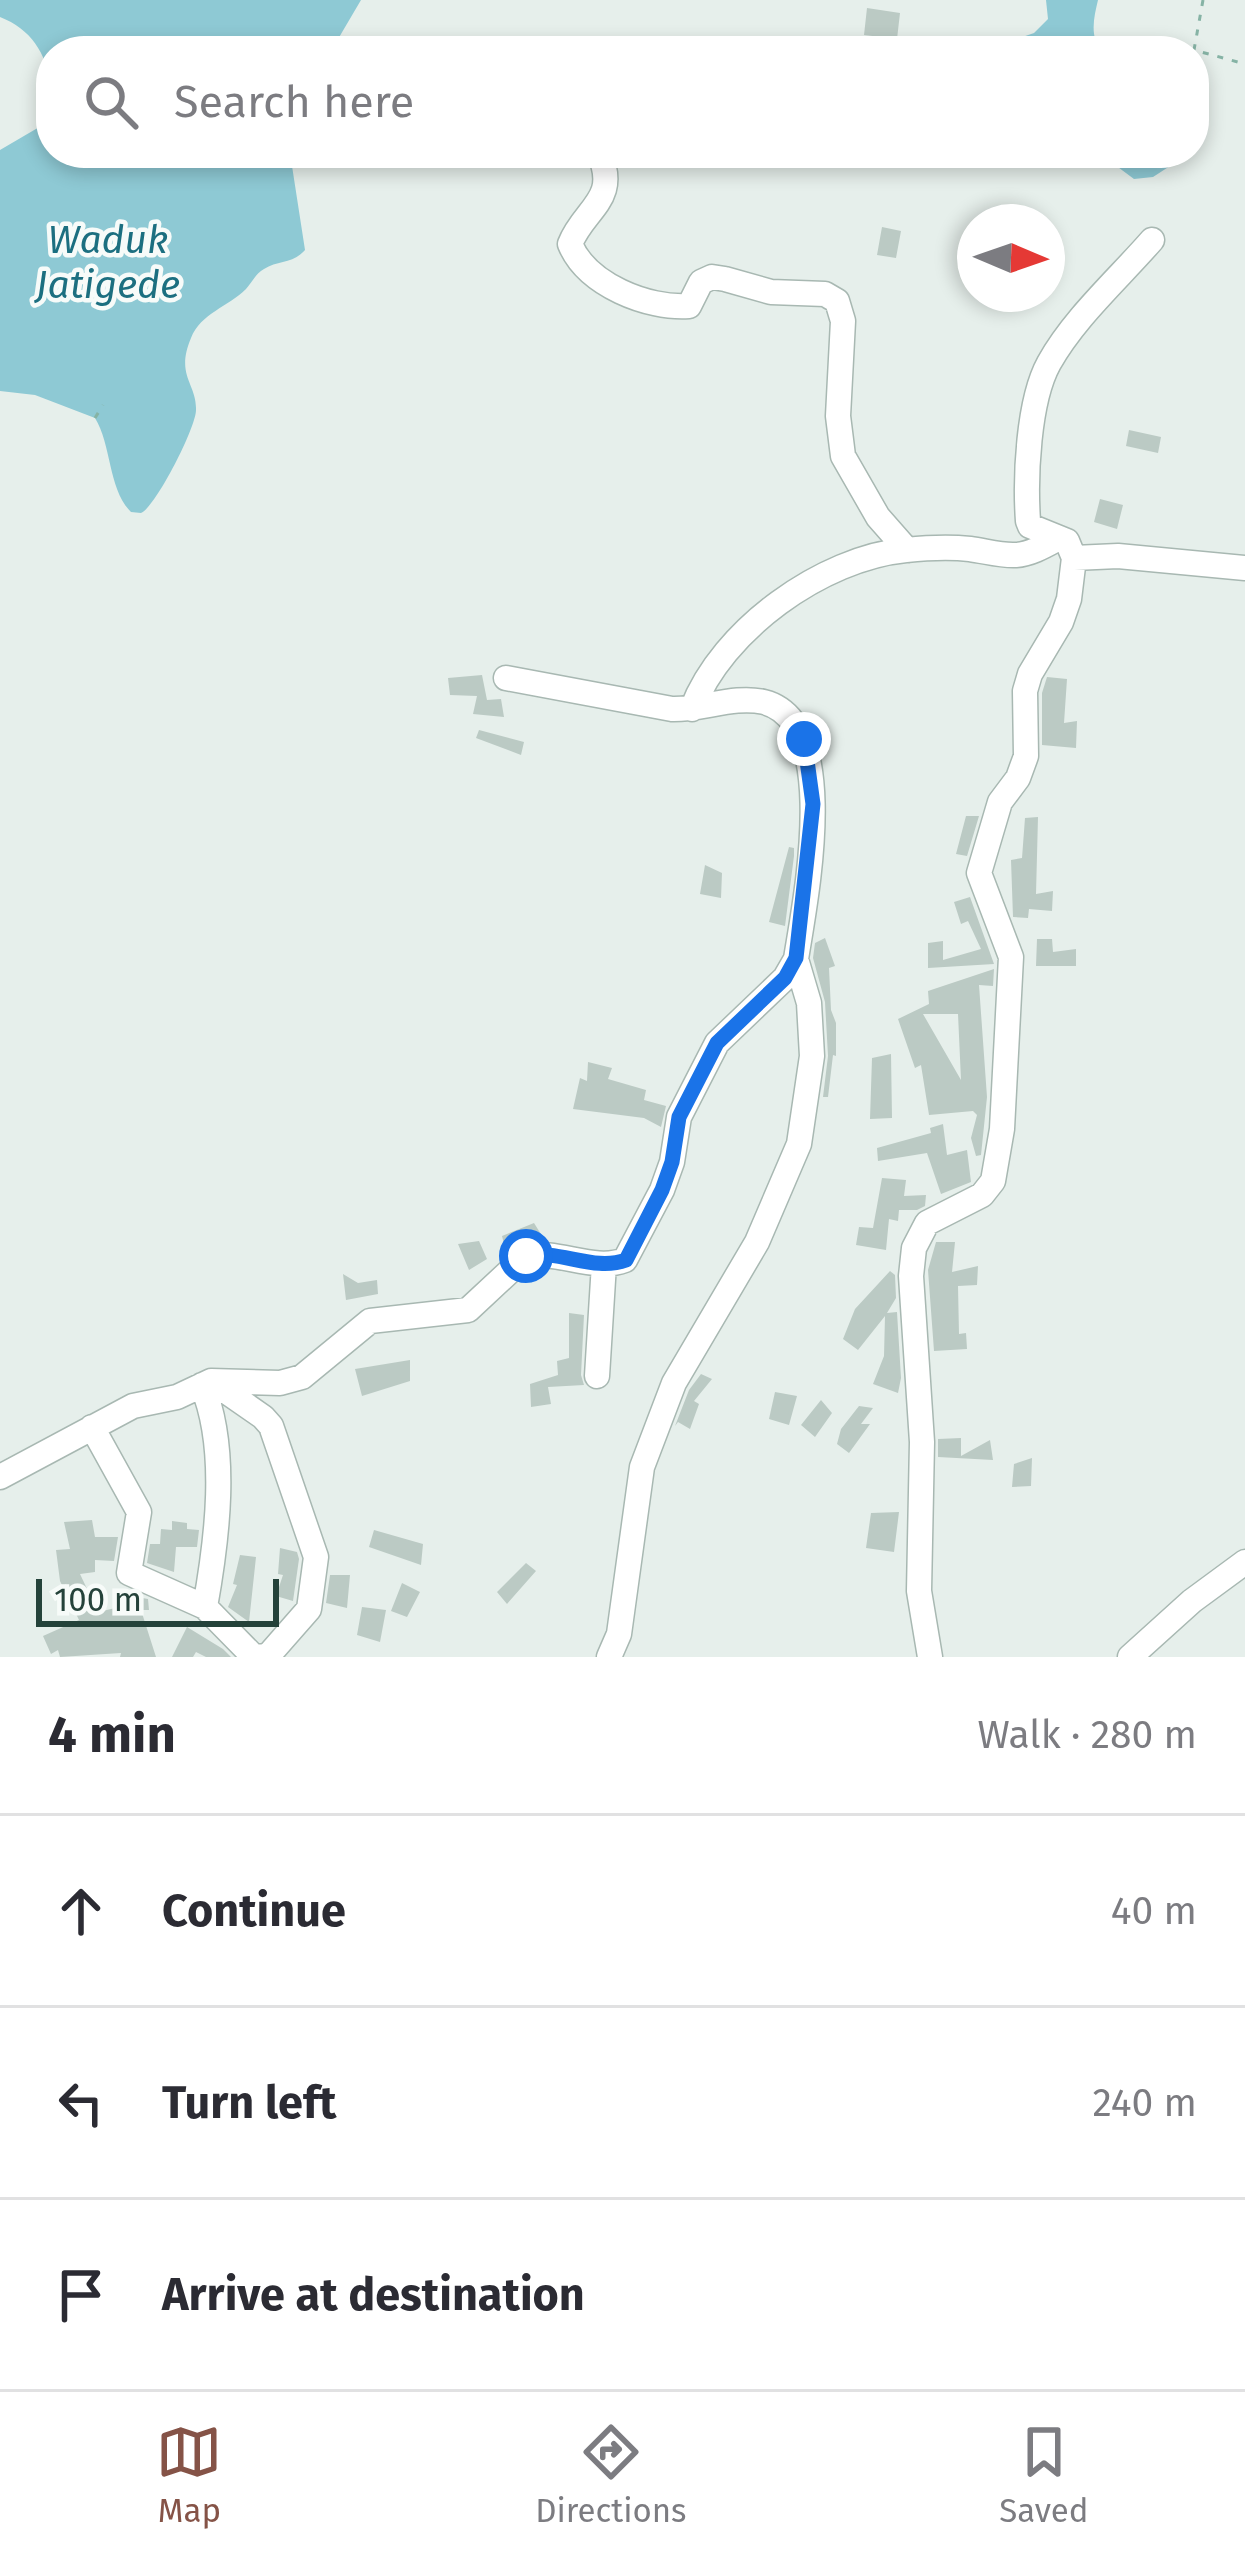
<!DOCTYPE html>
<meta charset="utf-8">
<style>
:root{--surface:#fff;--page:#f7f7f7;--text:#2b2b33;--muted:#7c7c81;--line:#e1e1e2;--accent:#855347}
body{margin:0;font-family:"Fira Sans",sans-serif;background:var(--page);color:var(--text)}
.compass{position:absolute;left:957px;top:204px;width:108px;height:108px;border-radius:50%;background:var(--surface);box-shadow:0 6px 18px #0003;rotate:92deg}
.scale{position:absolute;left:36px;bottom:30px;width:243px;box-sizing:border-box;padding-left:12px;border:6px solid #24423a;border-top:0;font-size:33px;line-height:42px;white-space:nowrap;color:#24423a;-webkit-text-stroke:9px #f7fbf9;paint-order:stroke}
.stop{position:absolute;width:36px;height:36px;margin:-27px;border:9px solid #1a73e8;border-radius:50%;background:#fff}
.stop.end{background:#1a73e8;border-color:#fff;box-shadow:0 3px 12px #0008}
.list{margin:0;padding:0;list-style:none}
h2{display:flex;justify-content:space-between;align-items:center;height:156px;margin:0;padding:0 48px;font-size:51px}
h2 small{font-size:39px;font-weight:400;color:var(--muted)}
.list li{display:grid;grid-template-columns:78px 1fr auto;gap:36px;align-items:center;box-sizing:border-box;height:192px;padding:0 48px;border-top:3px solid var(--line)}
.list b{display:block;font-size:45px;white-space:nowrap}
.list em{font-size:39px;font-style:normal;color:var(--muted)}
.icon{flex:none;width:66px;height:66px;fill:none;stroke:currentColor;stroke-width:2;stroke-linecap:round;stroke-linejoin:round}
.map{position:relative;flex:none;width:1245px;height:1657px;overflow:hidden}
.search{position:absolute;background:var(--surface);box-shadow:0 6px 18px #0003;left:36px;right:36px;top:36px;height:132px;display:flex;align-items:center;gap:30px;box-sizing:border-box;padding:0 42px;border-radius:48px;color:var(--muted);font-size:45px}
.sheet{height:732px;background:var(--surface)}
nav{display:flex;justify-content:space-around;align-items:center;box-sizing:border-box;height:168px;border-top:3px solid var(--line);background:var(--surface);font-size:33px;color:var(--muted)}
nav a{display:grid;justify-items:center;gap:6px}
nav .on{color:var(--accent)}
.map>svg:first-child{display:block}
.water{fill:#8ec9d4}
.building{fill:#bbcac4;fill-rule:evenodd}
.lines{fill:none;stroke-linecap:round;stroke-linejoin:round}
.minor-casing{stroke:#a8b8b2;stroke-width:27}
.path{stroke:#86b3a5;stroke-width:3;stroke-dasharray:6 9;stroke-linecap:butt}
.minor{stroke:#fff;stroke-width:24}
.route{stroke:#1a73e8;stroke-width:15}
.labels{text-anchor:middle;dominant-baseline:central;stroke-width:9;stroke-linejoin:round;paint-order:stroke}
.water-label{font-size:39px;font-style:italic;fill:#1c6f80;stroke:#f7fbf9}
</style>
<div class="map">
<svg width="1245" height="1657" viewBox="0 0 1245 1657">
<rect width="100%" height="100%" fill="#e6efeb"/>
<!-- water -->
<path class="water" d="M0,0h361l-30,51h-280v34c-5,-32 -20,-56 -51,-68z
M1046,0h52c-4,17 -9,37 4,51h-96l-1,-8 29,-10 14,-14z
M51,102v51h239l15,97c-12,14 -27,10 -41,19 -9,5 -12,14 -18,20 -18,18 -45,24 -55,49 -16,38 6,45 5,72 0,18 -41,98 -55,103l-10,-1c-23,-23 -19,-66 -36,-94l-60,-23 -35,-4v-241l41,-24z
M1099,153h74l-3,13 -17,11 -19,2z"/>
<!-- building -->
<path class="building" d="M867,8l33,5 -3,26 -33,-4z
M882,227l19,4 -5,27 -19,-3z
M1129,430l32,7 -3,16 -32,-7z
M1100,499l23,6 -6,24 -23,-7z
M482,675l5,25 14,-1 3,18 -31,-3 4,-18 -27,-1 -2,-17z
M1047,677l20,2 -3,44 13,-2 -1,27 -34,-3v-52z
M479,730l45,12 -3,13 -45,-17z
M966,816h13l-12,40 -11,-2z
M1038,817l-2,77 17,-3 -1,20 -23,-2 -1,9 -15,-1 -2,-57 11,-2 3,-40z
M789,847l5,1v8l-9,70 -16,-4z
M705,865l17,8 -1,25 -21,-4z
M970,897l24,67 -66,4v-25l15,-2v19l38,-11 -13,-28 -7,3 -7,-22z
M825,938l10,28 -6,2 2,42 5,13v33l-3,-1 -5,42h-5l5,-41 -3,-54 -12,-44 2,-15z
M1037,939h15l1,13 23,-3v17h-40z
M994,969l-1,17 -14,-1 8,112 -6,58 -5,1 -5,-18 6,-23 -4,-4 -44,4 -8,-50 -6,3 -17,-49 31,-15 -1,-13zM923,1014h35l3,66z
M891,1054l1,64 -22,1 2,-61z
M588,1062l24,6 -4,11 38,11 -2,10 22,6 -5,21 -17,-9 -71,-9 7,-31 7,3z
M943,1124l4,31 20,-5 4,32 -30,12 -14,-41 -49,8 -1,-13 54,-15 -1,-5z
M882,1178l24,2 -2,16 22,-1 -1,11 -8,4h-18l-1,11 -9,-2 -3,31 -30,-5 3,-18 14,1z
M534,1223l10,16 -21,1 -17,12 -4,-16z
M479,1241l8,18 -18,11 -11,-26z
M936,1242h19l-3,30 26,-6 -1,19 -19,1 1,48 7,-1 1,16 -33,2 -6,-81z
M890,1271l5,4 1,23 -9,15 10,-1 4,66 -3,15 -25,-9 11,-28 1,-40 -27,34 -15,-11 12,-30z
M343,1274l15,9 19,-3 1,14 -32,6z
M569,1313l15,2 -3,60 3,10 -36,2 3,17 -20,3 -1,-23 28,-9 -1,-14 12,-3z
M410,1360v21l-48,15 -7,-27z
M701,1374l11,5 -18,22 5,3 -9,25 -12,-7 -3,4 14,-36z
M775,1392l22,4 -8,29 -20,-6z
M821,1400l11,13 -17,24 -14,-12z
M859,1406l14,2 -12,16h9l-21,29 -12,-9 4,-15z
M961,1438v18l29,-16 3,20 -55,-3v-18z
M1032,1458l-1,28 -19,1 2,-23z
M899,1512l-5,40 -28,-4 5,-35z
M92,1520l3,17h23l-4,24 -19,-1v12l-15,2 18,38 26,-6 1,-11 23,4 1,11h-8l15,47h-36l1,-4 -61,4 -2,-7 -7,4 -8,-18 36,-16 -19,-39 -4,-31 14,-1 -6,-27z
M172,1521l15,2v6l12,1 -2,17h-21l-2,25 -27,-9 3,-19h10l1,-15 11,1z
M374,1530l49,14 -2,21 -52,-18z
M280,1548l17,4 2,7 -6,42 -17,-5 7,-21 -5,-1z
M240,1555l16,2 -7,65 -21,-15 9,-22 -4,-1z
M526,1563l10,8 -29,33 -10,-12z
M330,1575h20l-3,33 -21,-5z
M402,1583l18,9 -13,25 -16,-6z
M362,1607l24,3 -6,32 -23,-7z
M187,1627l36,22 8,8h-25l-10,-5 -3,5h-21z"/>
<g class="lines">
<defs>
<path id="minor" d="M599,153c21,47 -15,55 -29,91 17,41 78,65 119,62l12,-24 11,-5 13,2 46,13 54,2 12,7 6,20 -5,95 5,40 35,61 29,33
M1074,558l44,-2 127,12
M692,709c30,-79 130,-151 214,-159 20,-2 44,-3 64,-1 15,2 32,7 46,6 15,-1 30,-10 43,-17
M597,1376l7,-112
M202,1385c27,64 15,155 3,222
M92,1427l47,85 -10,61 76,34 48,49 14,1 42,-48 7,-52 -45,-131 -8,-9 -52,-36
M0,1477l133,-71 44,-9 34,-16 69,2 22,-6 68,-56 98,-11 58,-54c33,-6 68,16 99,4l37,-70 10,-28 7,-45 38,-74 68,-65 11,-19c9,-58 46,-237 -32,-257 -30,-7 -62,8 -92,7l-166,-31
M609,1657l10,-23 23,-167 32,-84 83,-141 42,-98 13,-88 -3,-53 -13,-44
M930,1657l-11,-66 3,-149 -11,-166 3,-28 13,-25 55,-28 11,-14 9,-52 9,-172 -32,-84 21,-71 18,-24 8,-22 -1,-65 5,-17 31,-52 8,-23 5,-41 -7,-17 -37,-15 -2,-5c-3,-43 0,-120 21,-158 25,-45 69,-84 103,-123
M1130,1657l62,-56 53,-39"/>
</defs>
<!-- minor casing -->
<use href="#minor" class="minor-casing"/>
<!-- path -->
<path class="path" d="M1203,0l-9,50 51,14
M1104,158l3,-5
M95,418l8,-13"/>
<!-- minor -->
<use href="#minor" class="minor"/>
</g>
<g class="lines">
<!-- route -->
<path class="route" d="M526,1256c33,-7 68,16 100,4l36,-70 10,-28 7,-45 38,-74 68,-65 11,-20 17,-154 -9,-65"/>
</g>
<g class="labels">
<!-- water labels -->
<g class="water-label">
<text x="108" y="240">Waduk<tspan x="108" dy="45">Jatigede</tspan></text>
</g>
</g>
</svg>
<svg class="compass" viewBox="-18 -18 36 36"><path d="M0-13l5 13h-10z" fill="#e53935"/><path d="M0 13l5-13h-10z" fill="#7c7c81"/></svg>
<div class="scale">100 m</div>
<div class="stop" style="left:526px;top:1256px"></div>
<div class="stop end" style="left:804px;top:739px"></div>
<div class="search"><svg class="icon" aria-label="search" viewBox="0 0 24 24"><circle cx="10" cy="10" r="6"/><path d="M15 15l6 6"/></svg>Search here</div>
</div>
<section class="sheet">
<h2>4 min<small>Walk · 280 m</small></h2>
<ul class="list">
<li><svg class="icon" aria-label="ahead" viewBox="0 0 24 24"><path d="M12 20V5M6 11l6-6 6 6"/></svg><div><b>Continue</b></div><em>40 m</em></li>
<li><svg class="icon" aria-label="left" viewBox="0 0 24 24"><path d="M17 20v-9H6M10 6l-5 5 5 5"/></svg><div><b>Turn left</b></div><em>240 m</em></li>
<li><svg class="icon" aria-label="arrive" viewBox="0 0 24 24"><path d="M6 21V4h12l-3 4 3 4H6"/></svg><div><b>Arrive at destination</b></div></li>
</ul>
</section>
<nav>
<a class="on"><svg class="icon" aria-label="map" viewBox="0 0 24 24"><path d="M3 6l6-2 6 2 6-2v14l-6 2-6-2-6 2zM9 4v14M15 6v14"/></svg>Map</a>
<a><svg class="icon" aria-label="directions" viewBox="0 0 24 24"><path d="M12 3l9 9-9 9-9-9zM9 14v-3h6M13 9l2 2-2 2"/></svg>Directions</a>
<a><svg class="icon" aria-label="saved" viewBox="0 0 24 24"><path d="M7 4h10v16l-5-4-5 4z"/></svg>Saved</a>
</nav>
